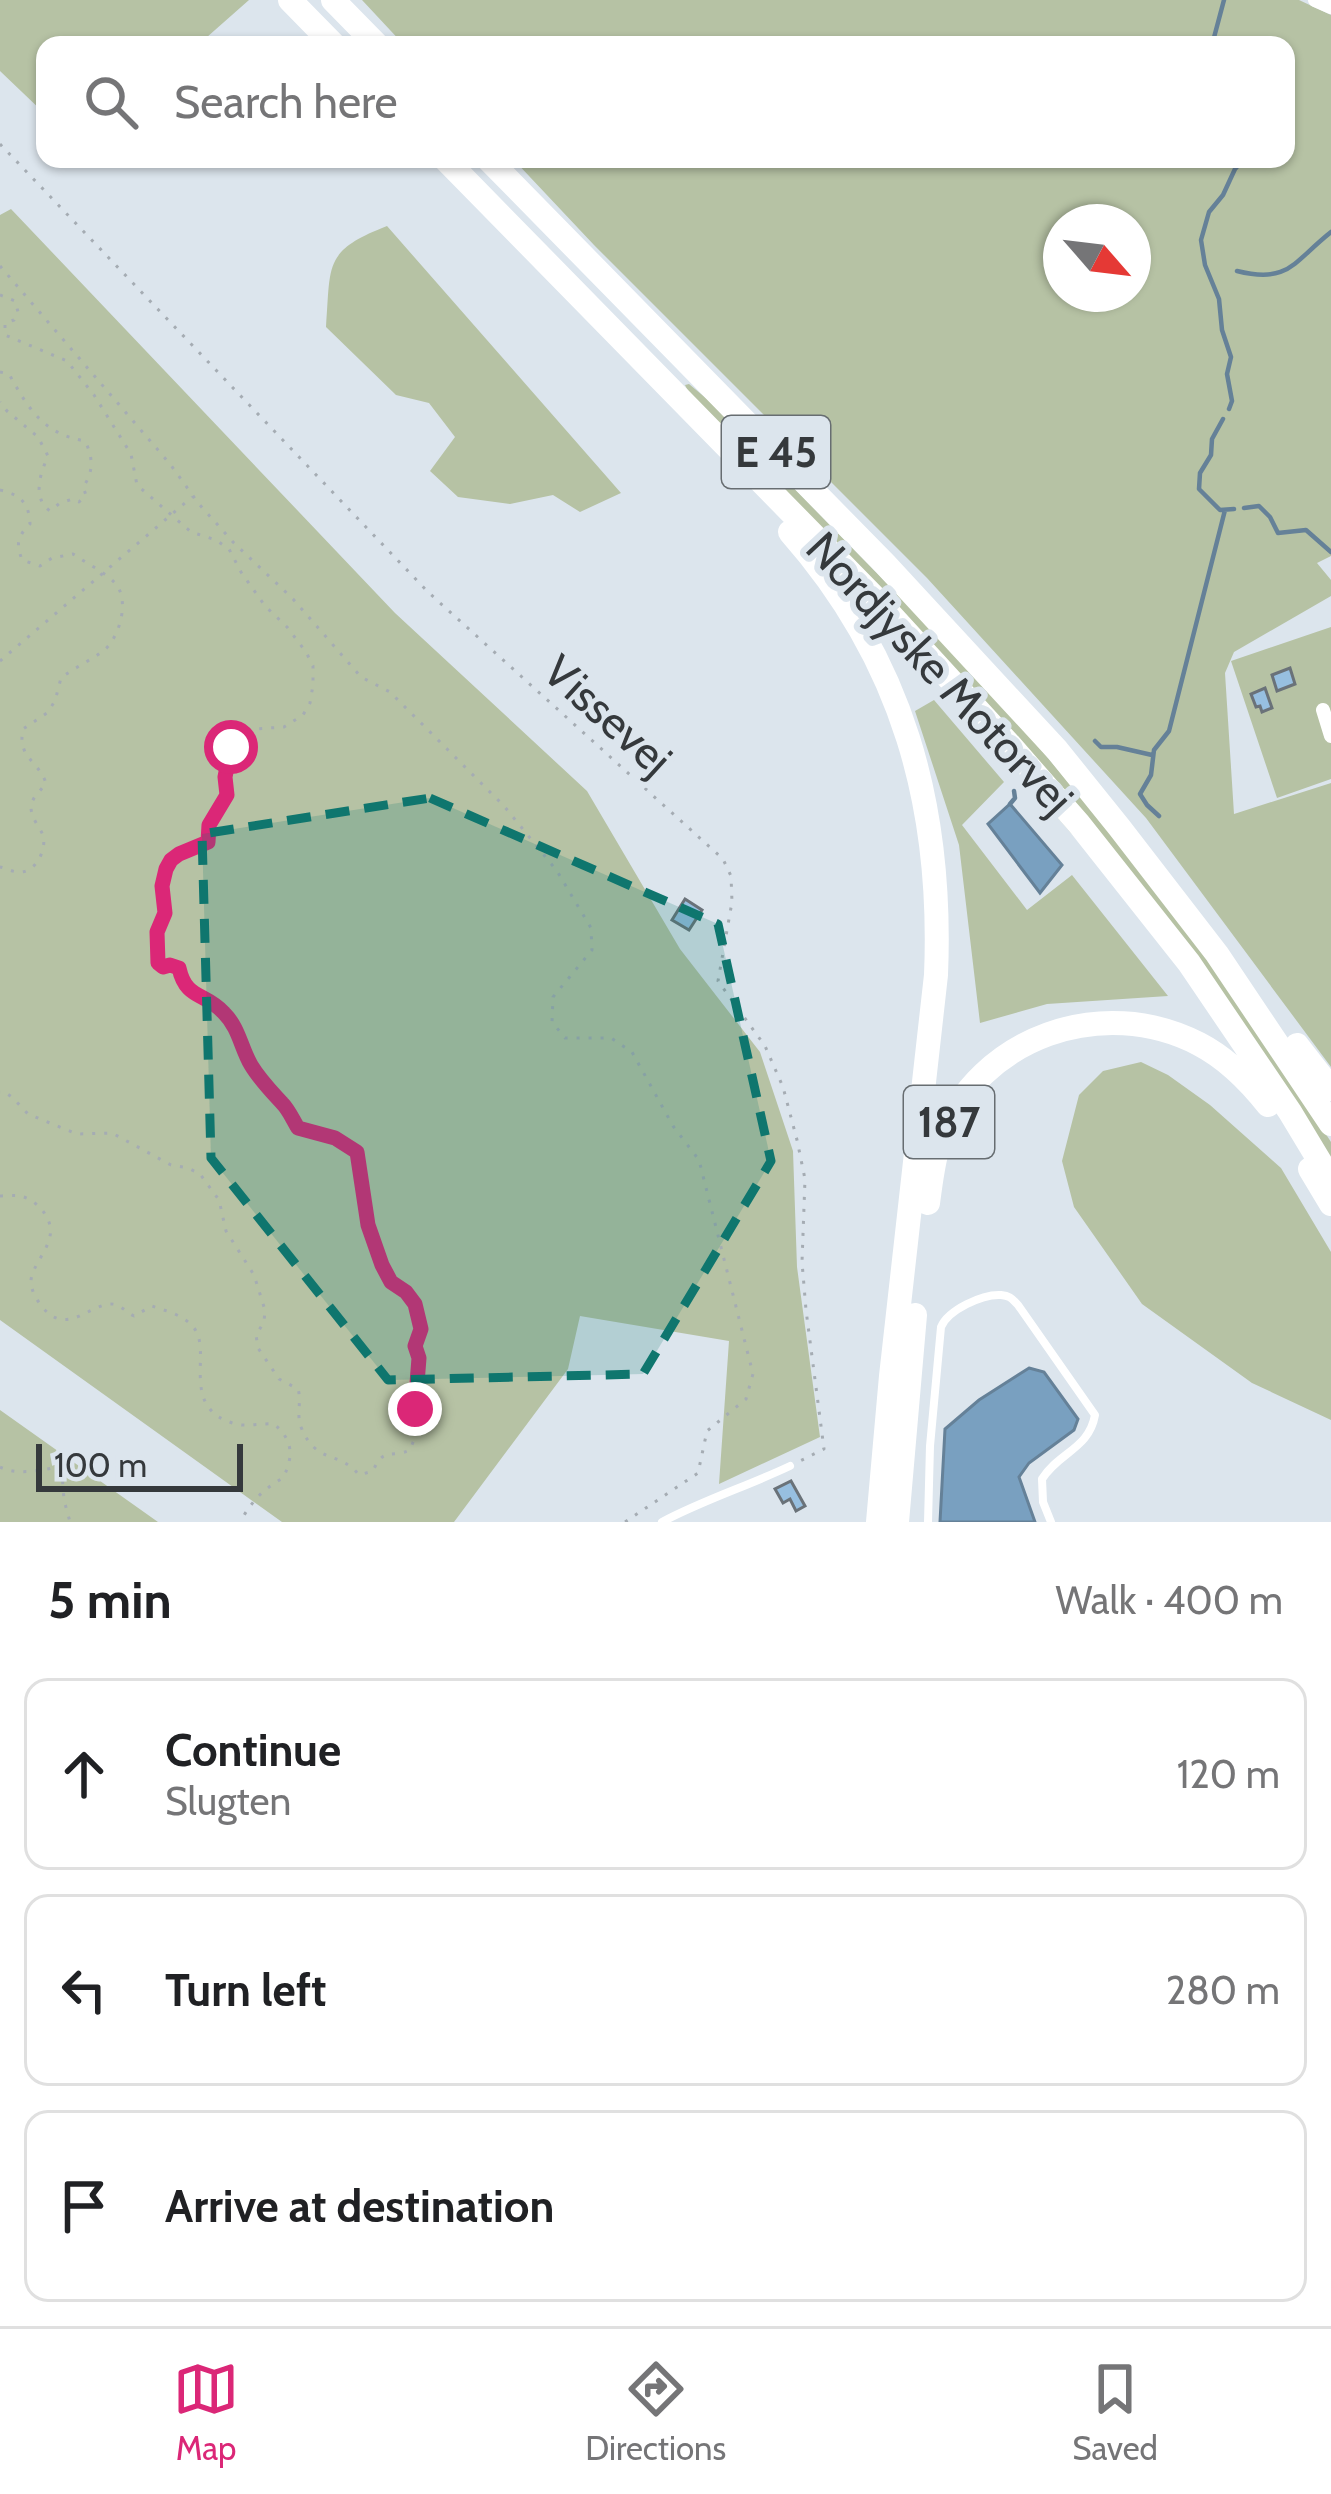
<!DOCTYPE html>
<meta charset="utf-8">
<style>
:root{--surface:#fff;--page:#f6f6f6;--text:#202124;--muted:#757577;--line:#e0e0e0;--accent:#db2777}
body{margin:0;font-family:Cabin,sans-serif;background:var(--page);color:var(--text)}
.compass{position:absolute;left:1043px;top:204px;width:108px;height:108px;border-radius:50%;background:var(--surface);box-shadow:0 3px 9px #0004;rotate:118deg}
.scale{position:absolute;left:36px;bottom:30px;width:207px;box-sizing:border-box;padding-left:12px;border:6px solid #35393c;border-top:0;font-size:33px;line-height:42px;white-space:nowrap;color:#35393c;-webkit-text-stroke:9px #dce5ed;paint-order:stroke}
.stop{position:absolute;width:36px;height:36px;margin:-27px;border:9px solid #db2777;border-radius:50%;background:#fff}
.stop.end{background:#db2777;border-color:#fff;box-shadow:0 3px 12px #0008}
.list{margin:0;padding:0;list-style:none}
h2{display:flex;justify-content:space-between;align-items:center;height:156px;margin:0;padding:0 48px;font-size:51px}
h2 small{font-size:39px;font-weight:400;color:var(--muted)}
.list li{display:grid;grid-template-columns:78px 1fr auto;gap:36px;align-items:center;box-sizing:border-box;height:192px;margin:0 24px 24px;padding:0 24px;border:3px solid var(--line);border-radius:24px}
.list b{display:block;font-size:45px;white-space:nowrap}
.list p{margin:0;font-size:39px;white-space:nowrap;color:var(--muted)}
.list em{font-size:39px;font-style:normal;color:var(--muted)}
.icon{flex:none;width:66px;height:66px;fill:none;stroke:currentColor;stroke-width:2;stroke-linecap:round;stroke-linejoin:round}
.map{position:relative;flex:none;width:1331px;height:1522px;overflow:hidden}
.search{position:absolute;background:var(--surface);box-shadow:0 3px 9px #0004;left:36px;right:36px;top:36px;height:132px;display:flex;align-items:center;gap:30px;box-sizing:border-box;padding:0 42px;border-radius:24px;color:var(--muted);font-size:45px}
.sheet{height:804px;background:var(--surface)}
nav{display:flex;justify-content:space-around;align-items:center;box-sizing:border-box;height:168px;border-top:3px solid var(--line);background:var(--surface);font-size:33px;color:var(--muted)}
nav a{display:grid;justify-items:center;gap:6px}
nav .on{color:var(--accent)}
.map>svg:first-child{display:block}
.green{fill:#b6c2a4;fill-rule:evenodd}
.water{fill:#79a0c0;stroke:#658198;stroke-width:3}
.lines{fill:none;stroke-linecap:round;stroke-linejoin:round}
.stream{stroke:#658198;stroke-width:4.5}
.building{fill:#97bfe0;stroke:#6a7279;stroke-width:3}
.path{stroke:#a5acb3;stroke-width:3;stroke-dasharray:3 9;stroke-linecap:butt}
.lane{stroke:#fff;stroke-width:8}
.street{stroke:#fff;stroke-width:14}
.highway{stroke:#fff;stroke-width:24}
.route{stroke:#db2777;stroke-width:15}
.marked{fill:#0f766e;fill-opacity:0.2;stroke:#0f766e;stroke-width:9;stroke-dasharray:24 15;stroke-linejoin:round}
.labels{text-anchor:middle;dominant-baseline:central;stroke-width:12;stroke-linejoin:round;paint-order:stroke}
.shield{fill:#dce5ed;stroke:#676d71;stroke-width:3}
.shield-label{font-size:42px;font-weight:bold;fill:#35393c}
.street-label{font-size:45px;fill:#35393c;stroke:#dce5ed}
</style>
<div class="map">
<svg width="1331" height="1522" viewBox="0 0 1331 1522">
<rect width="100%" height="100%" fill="#dce5ed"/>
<!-- green -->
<path class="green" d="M0,0h249l-51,45h-153v69l-45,-43z
M362,0h937l32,15v541l-14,7 14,17v16l-97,56 -9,21 9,141 97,-31v284l-185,-249 -219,-240 -333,-333 -81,-86h773v-114h-882zM1061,222h72v72h-72z
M11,209l384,404 192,178 93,158 80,103 33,99 4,116 23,170 -101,47 10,-143 -149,-25 -12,53 -114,153h-172l-282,-202v-1105z
M387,226l234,267 -41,19 -27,-17 -43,9 -52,-7 -28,-26 25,-34 -26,-34 -33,-8 -70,-68c5,-63 -3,-76 61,-101z
M689,384l18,15 237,243 93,103 79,94 76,99 74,104 65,100v21l-73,-115 -568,-653 -5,-10z
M1331,627v152l-54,19 -46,-137z
M934,700l70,82 -42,43 65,85 45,-35 96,121 -121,8 -67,19 -21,-178 -44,-134z
M1141,1062l27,13 42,30 71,63 50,84v168l-79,-37 -110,-79 -68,-97 -12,-46 17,-66 24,-24z
M0,1410l158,112h-158z"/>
<!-- water -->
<path class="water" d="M1010,804l52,61 -22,28 -52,-69z
M1029,1368l15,4 34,47 -4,11 -45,33 -10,14 16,45h-95l5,-93 34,-29z"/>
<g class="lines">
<!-- stream -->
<path class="stream" d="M1212,45l12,-45
M1237,271c52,13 56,-9 94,-39
M1229,409l3,-8 -5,-27 4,-17 -9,-27 -3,-31 -14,-34 -4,-25 8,-28 14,-17 12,-26 9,-10
M1223,419l-11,20 -1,16 -11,18 -1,16 21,21 14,-1
M1244,508l15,-2 11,11 8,16 28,-3 25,22
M1095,741l6,6h16l35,8
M1010,804l5,-6 -1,-7
M1159,816l-12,-11 -7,-11 11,-19 3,-25 15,-19 56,-221"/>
</g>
<!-- building -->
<path class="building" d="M1290,668l5,16 -18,7 -5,-16z
M1265,688l7,20 -10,4 -2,-6 -4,1 -5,-13z
M685,899l17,11 -13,20 -17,-10z
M791,1481l14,25 -9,5 -6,-12 -7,4 -8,-14z"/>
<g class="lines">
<!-- path -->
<path class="path" d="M0,144l428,448 295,267 8,17 1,26 -14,79 47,65 18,41 14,53 8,39 -3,83 4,48 18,139 -24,12
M0,266l170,198 29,40 34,38 60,57 68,78 29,15 114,114 53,65 34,57 1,22 -39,47 -1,25 13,16h46l21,14 41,74 26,34 54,214 -7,25 -39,32 -9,42 -73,49
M0,295l15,6 3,11 -4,8 -9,3v12l62,26 27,34 37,59 6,31 54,47 25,8 13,9 12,23 24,34 22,21 19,25 7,14v19l-3,18 -7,12 -19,12 -30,2 -20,9 -9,39 2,18 -18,30 -1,17c-11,6 -27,8 -35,17 -14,14 -7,30 -8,47 -1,10 -7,18 -8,28 -2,9 0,20 1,29l5,4 7,-2 9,3c7,33 31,26 50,50 10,13 12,28 19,42 9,18 23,30 36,44 6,7 9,16 14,24l37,10 22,14 11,73 14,40 9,17 15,10 9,13 6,24 -6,17 4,12 -4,79 -5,13c-20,9 -26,-4 -37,21l-14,4c-20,-25 -43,-10 -58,-48 -5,-14 1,-25 -3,-38l-19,-10 -21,-31 -2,-13 8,-13 1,-12 -11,-35 -28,-44 -7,-31 -19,-26 -12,-6 -17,-3 -59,-32 -35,1 -49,-20 -15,-16 -8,-6h-5
M0,372l9,2c19,34 34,60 76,67 8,16 9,31 -2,46l3,8 -7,7 -6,-3 -13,4 -10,8c-18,-13 -10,-37 -2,-55l-10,-19 -31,-26 -7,-9
M0,490c21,5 29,13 30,34 -13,13 -14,19 -8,36l18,6 12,-8 21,-4c13,9 30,17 41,28 17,16 6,57 -12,70 -13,9 -28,16 -41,26l-6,23 -8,12 -24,16c-6,29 15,31 23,54 -5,8 -15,15 -15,24 0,11 8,19 12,28 4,14 -7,38 -24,37 -7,0 -13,-4 -19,-5
M0,661l192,-164
M0,1196c1,0 18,-1 19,0 17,2 35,23 31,40 -3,16 -17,29 -19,44 -1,11 9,26 17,33 21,18 40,-6 61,-9 11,-1 16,8 25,12l18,-10c14,5 32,9 42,22 19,24 -16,81 42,96 11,3 26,-1 38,0 19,16 20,32 9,54 -21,12 -31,23 -43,44
M0,1467c16,8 36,4 53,1l9,6 2,26 6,22"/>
<!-- lane -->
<path class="lane" d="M662,1522c41,-22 86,-36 128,-56
M928,1522l2,-76 11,-119c7,-17 41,-33 60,-32 10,1 11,4 17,10l77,110c-6,34 -36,37 -53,64l1,23 8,20"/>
<!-- street -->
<path class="street" d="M1315,0l16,7
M1323,710l8,26"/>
<!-- highway -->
<path class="highway" d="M290,0l44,45
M333,0l44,45
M445,159l434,443 130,142 70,80 110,139 101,149 41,68
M488,159l397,405 172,186 62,77 98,127 114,170
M790,532c113,128 153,274 146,443l-45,401 -13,146
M1297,1045l34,44
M1310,1169l21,35
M928,1203c3,-21 5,-43 12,-63 39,-104 163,-146 259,-96 27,14 50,37 69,61
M897,1522l18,-207"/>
</g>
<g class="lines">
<!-- route -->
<path class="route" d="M231,747l-6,30 2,18 -18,30 -1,17 -29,12 -8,6 -5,9 -4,17 3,27 -8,19 1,31 5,4 7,-2 9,3c7,32 26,24 45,45 15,15 17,35 27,52 9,15 20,26 31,38 7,7 11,17 16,25l37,10 22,14 11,73 14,40 9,17 15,10 9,12 6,25 -6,17 4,12 -4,51"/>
</g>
<!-- marked area -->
<path class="marked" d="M430,798l288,126 53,237 -128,213 -255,6 -177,-222 -9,-324z"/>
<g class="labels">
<!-- shield labels -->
<g class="shield">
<rect x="722" y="416" width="108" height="72" rx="9"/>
<rect x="904" y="1086" width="90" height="72" rx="9"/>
</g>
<g class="shield-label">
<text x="776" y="452">E 45</text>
<text x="949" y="1122">187</text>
</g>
<!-- street labels -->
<g class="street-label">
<text transform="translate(940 673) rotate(47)">Nordjyske Motorvej</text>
<text transform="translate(608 715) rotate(42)">Vissevej</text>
</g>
</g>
</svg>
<svg class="compass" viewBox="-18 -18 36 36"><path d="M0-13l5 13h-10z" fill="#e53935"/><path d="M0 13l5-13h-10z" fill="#757577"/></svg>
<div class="scale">100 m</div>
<div class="stop" style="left:231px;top:747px"></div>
<div class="stop end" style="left:415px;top:1409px"></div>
<div class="search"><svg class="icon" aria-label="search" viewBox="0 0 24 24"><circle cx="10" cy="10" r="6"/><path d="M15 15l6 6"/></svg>Search here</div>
</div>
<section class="sheet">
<h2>5 min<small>Walk · 400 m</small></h2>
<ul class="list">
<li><svg class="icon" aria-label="ahead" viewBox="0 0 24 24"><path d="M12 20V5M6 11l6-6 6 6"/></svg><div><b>Continue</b><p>Slugten</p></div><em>120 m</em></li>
<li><svg class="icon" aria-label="left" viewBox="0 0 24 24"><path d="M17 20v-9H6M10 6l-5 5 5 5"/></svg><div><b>Turn left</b></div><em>280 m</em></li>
<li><svg class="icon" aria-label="arrive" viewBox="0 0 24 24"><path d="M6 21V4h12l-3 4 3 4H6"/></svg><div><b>Arrive at destination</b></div></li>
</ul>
</section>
<nav>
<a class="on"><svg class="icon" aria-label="map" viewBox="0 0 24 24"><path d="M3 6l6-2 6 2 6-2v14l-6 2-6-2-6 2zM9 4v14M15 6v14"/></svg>Map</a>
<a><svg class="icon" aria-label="directions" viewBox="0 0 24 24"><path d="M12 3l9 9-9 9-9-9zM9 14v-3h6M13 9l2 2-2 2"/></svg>Directions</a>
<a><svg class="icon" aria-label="saved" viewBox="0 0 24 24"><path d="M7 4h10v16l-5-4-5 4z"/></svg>Saved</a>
</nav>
